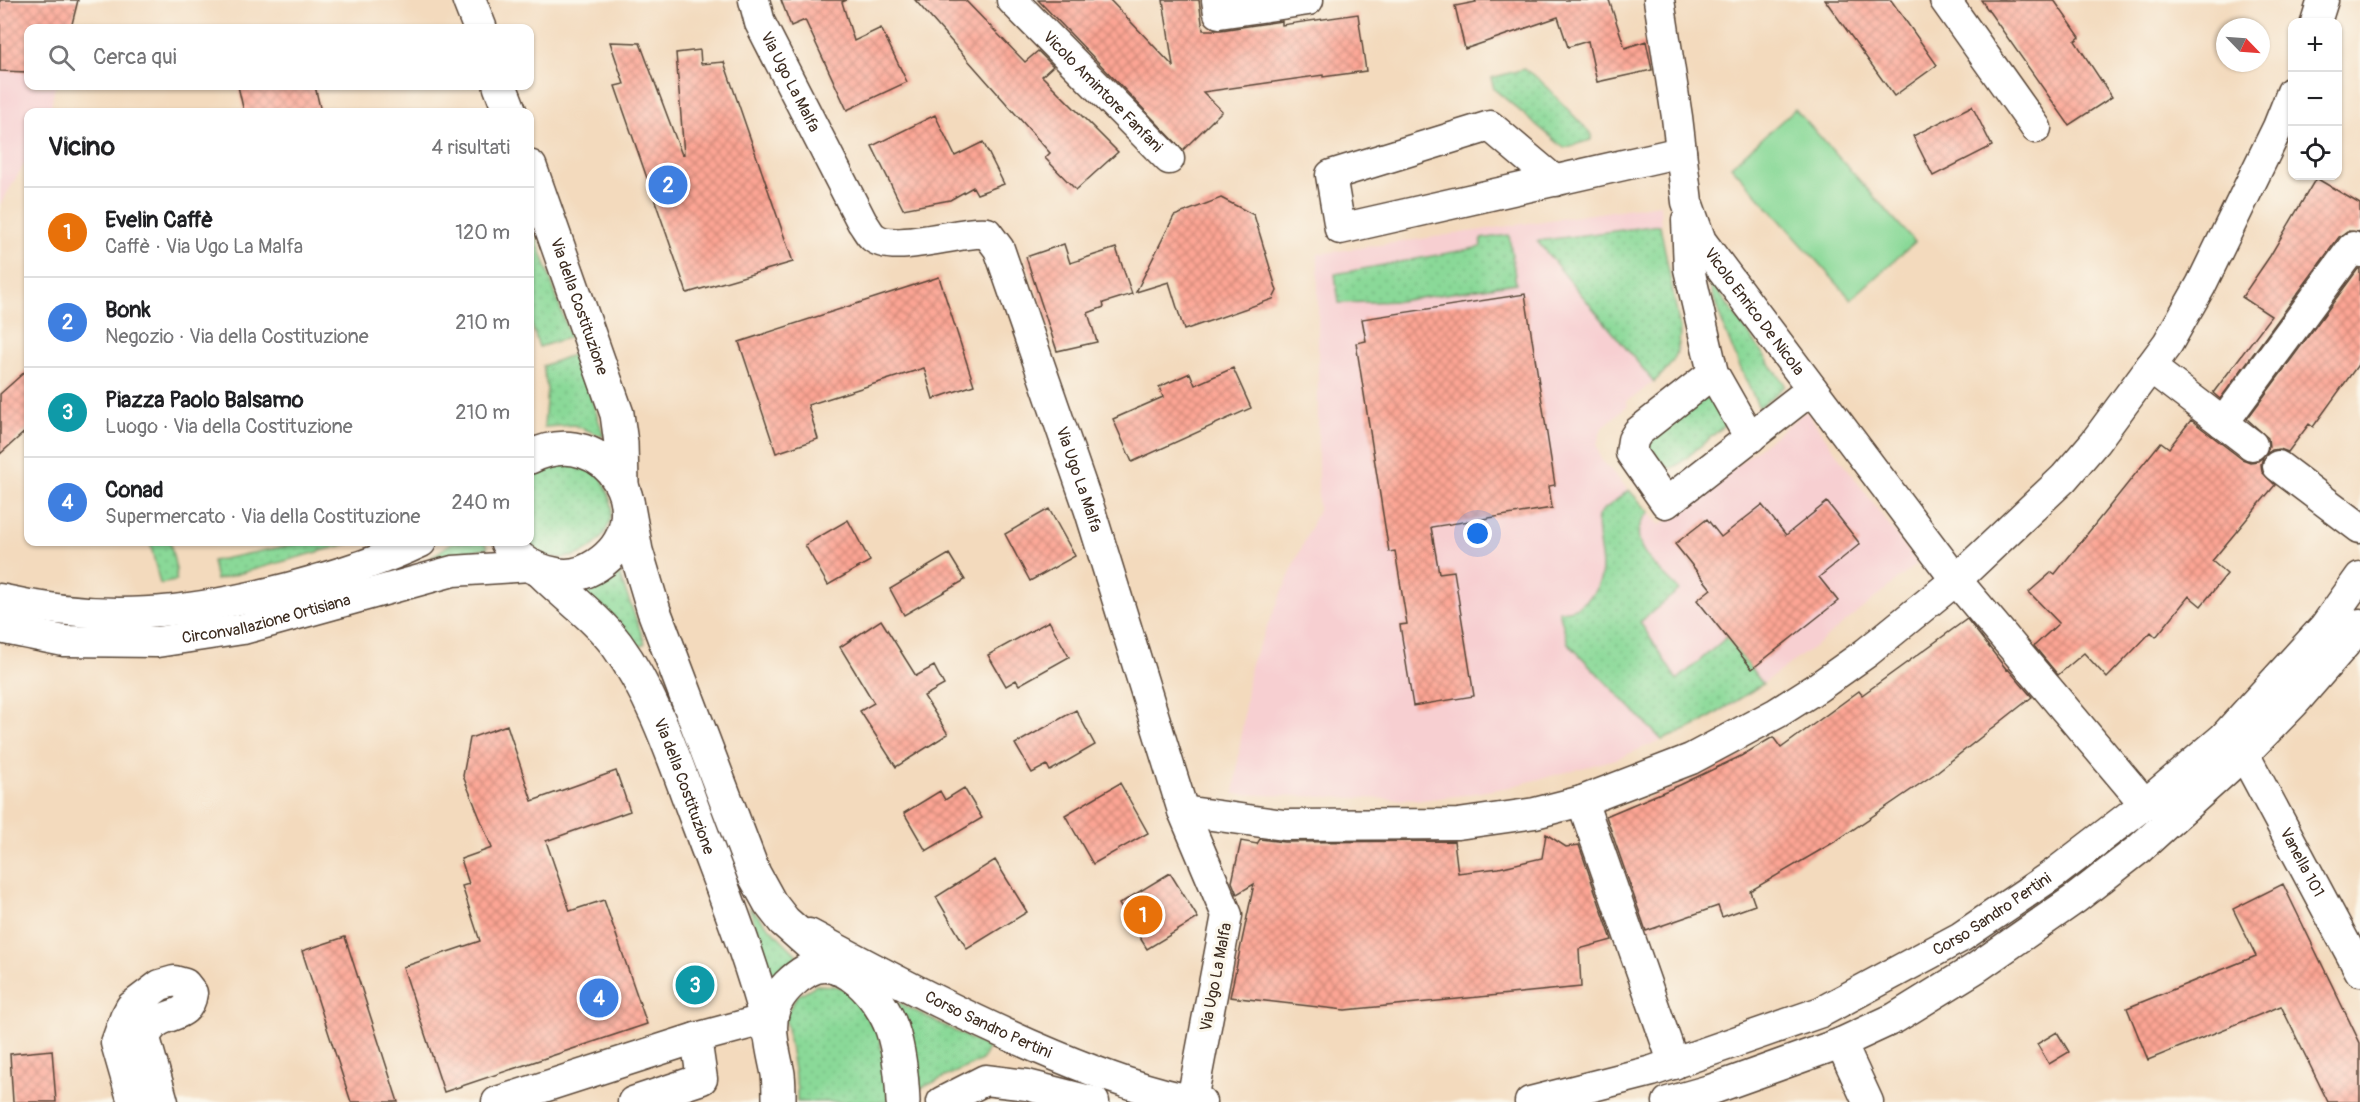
<!DOCTYPE html>
<html lang="it">
<meta charset="utf-8">
<style>
:root{--surface:#fff;--page:#f6f6f6;--text:#202124;--muted:#757577;--line:#e0e0e0;--accent:#2563eb}
body{margin:0;font-family:Pangolin,sans-serif;background:var(--page);color:var(--text)}
.controls{position:absolute;right:18px;top:18px;display:grid;overflow:hidden;border-radius:12px;box-shadow:0 2px 4px #0004}
.controls button{width:54px;height:54px;display:grid;place-items:center;padding:0;border:0;border-bottom:2px solid var(--line);background:var(--surface);color:var(--text);font:30px sans-serif}
.compass{position:absolute;left:2216px;top:18px;width:54px;height:54px;border-radius:50%;background:var(--surface);box-shadow:0 2px 4px #0004;rotate:115deg}
.you{position:absolute;left:1478px;top:534px;width:21px;height:21px;margin:-15px;border:4px solid #fff;border-radius:50%;background:#1a73e8;box-shadow:0 0 0 9px #1a73e833}
.badge{display:grid;place-items:center;width:39px;height:39px;border-radius:50%;background:var(--accent);color:#fff;font-size:20px;font-weight:700}
.pin{position:absolute;translate:-50% -50%;border:3px solid #fff;box-shadow:0 2px 6px #0006}
.list{margin:0;padding:0;list-style:none}
h2{display:flex;justify-content:space-between;align-items:center;height:78px;margin:0;padding:0 24px;font-size:26px}
h2 small{font-size:20px;font-weight:400;color:var(--muted)}
.list li{display:grid;grid-template-columns:39px 1fr auto;gap:18px;align-items:center;box-sizing:border-box;height:90px;padding:0 24px;border-top:2px solid var(--line)}
.list b{display:block;font-size:22px;white-space:nowrap}
.list p{margin:0;font-size:20px;white-space:nowrap;color:var(--muted)}
.list em{font-size:20px;font-style:normal;color:var(--muted)}
.icon{flex:none;width:33px;height:33px;fill:none;stroke:currentColor;stroke-width:2;stroke-linecap:round;stroke-linejoin:round}
.map{position:relative;flex:none;width:2360px;height:1102px;overflow:hidden}
.search{position:absolute;background:var(--surface);box-shadow:0 2px 4px #0004;left:24px;top:24px;width:510px;height:66px;display:flex;align-items:center;gap:15px;box-sizing:border-box;padding:0 21px;border-radius:12px;color:var(--muted);font-size:22px}
.panel{position:absolute;background:var(--surface);box-shadow:0 2px 4px #0004;left:24px;top:108px;width:510px;height:438px;border-radius:12px}
.map>svg:first-child{display:block}
.built{fill:#f7cfd1}
.grass{fill:#8ad998;stroke:#62825b;stroke-width:1.5}
.garden{fill:url(#garden-dots);stroke:#62825b;stroke-width:1.5}
.building{fill:url(#building-cross-hatch)}
.lines{fill:none;stroke-linecap:round;stroke-linejoin:round}
.street-casing{stroke:#574436;stroke-width:33}
.secondary-casing{stroke:#574436;stroke-width:36}
.street{stroke:#fff;stroke-width:30}
.secondary{stroke:#fff;stroke-width:33}
.labels{text-anchor:middle;dominant-baseline:central;stroke-width:6;stroke-linejoin:round;paint-order:stroke}
.street-label{font-size:16px;fill:#3b2a1e;stroke:#fbf7ec}
</style>
<div class="map">
<svg width="2360" height="1102" viewBox="0 0 2360 1102">
<defs>
<pattern id="garden-dots" width="8" height="8" patternUnits="userSpaceOnUse" patternTransform="scale(1.5)"><rect width="8" height="8" fill="#8ad998"/><path d="M2 2h.1M6 6h.1" fill="none" stroke="#78ba83" stroke-width="1.8" stroke-linecap="round"/></pattern>
<pattern id="building-cross-hatch" width="8" height="8" patternUnits="userSpaceOnUse" patternTransform="scale(1.5)"><rect width="8" height="8" fill="#fda594"/><path d="M0 0l8 8M0 8l8-8" fill="none" stroke="#ce8778"/></pattern>
</defs>
<rect width="100%" height="100%" fill="#fbf7ec"/>
<filter id="ink" filterUnits="userSpaceOnUse"><feTurbulence type="fractalNoise" baseFrequency=".0167" numOctaves="2"/><feDisplacementMap in="SourceGraphic" scale="12" xChannelSelector="R" yChannelSelector="G"/><feConvolveMatrix kernelMatrix="1 2 1 2 8 2 1 2 1" color-interpolation-filters="sRGB"/></filter>
<filter id="wash" filterUnits="userSpaceOnUse"><feTurbulence type="fractalNoise" baseFrequency=".008" numOctaves="4" result="noise"/><feDisplacementMap in="SourceGraphic" scale="24" xChannelSelector="R" yChannelSelector="G"/><feGaussianBlur stdDeviation="1.35" result="paint"/><feColorMatrix in="noise" values="0 0 0 0 0 0 0 0 0 0 0 0 0 0 0 0 0 1.4 0 .05"/><feComposite in="paint" operator="in"/></filter>
<g filter="url(#wash)">
<rect width="100%" height="100%" fill="#f3dabd"/>
<!-- built -->
<path class="built" d="M0,41l28,1v44h27l-5,26h-22v46l-28,47z
M1660,204l1,28 19,97 -1,22 -12,19 -30,25 -11,6 2,4 -26,23 -5,16 3,14 60,67 146,-114 111,153 -91,74 -93,67 -35,20 -82,34 -107,28 -45,8 -43,5 -187,-6 16,-128 68,-156v-256z"/>
<!-- grass -->
<path class="grass" d="M1795,109l120,133 -64,57 -120,-133z"/>
<!-- garden -->
<path class="garden" d="M1524,69l15,10 53,56 -1,5 -27,8 -70,-59 -3,-11z
M530,219l40,118 -31,10 -9,-27z
M1660,225l20,104c0,27 -7,35 -26,53l-117,-141z
M1509,235l7,48 -117,18 -60,2 -4,-29 146,-27v-8z
M1707,276l77,107 1,3 -26,22c-21,-43 -39,-86 -52,-132z
M577,353l27,84 -30,-12 -30,2 3,-39 -4,-22z
M1708,396c8,8 19,17 17,29l-46,39 -8,4 -12,-1 -14,-18 3,-13z
M554,457l47,18c4,11 12,25 11,36 -3,33 -37,55 -69,44 -7,-3 -13,-9 -19,-13h6v-74z
M1629,490l20,22c-30,30 10,56 30,78l-39,32 37,58 50,-43 36,47 -65,41 -36,15 -94,-97 -9,-32c13,-1 20,-3 30,-13 26,-27 4,-52 9,-82l4,-5z
M150,542h20l6,27v12l-16,3z
M306,542h48l-138,38 -4,-19z
M453,542h31l4,6 -58,10z
M618,563l3,16 24,64 -9,6 -63,-64z
M749,907l49,49 -26,25z
M816,985c7,1 16,0 23,2 43,13 46,79 50,115h-92v-14l-12,-72 12,-20z
M896,1001l92,47 -6,12 -65,30z"/>
<g id="blocks">
<!-- building -->
<path class="building" d="M0,0h78l-7,28h-43v44l-28,-1z
M781,0h66l-5,2 12,39 27,-13 26,54 -60,28 -42,-90 -14,6z
M915,0h50l60,62 13,-11 15,15 -11,10 76,76 -42,38 -31,-32 5,-5z
M1038,0h72l63,66 -10,-66h36l4,30h18l61,-9v4l76,-11 8,57 -43,6v-2l-120,17 19,19 -39,39z
M1475,0h134l16,48 21,-7 6,29 -55,12 -9,-41 -20,6 -10,-30 -93,32 -10,-43 21,-4z
M1825,0h66l46,65 -43,31z
M1981,0h73l26,37 -5,4 37,56 -43,28z
M610,42l30,1 42,112h2l-8,-102 24,-3 1,14 23,-2 69,200 -106,31 -72,-207 9,-2z
M238,86h77l6,26h-77z
M1972,106l20,40 -59,30 -20,-40z
M935,115l20,41 28,-14 21,42 -27,10 -4,-7 -23,13 -47,9 -31,-63z
M2316,178l44,26v28l-13,-1 -8,6 -119,162 -7,-6 58,-77 -29,-19 28,-41z
M1221,198l33,17 23,76 -4,8 -89,31 -15,-48 -33,10 38,-76z
M1064,244l6,19 46,-15 16,46 -29,9 1,4 -16,6 9,29 -40,9 -31,-94z
M2358,269h2v93l-47,65 -4,-3 -21,28 -8,-3 -8,1 -6,4 3,-7 -1,-9 -21,-19z
M939,277l35,108 -41,14 -9,-31 -116,37 10,34 -42,14 -37,-111z
M1525,294l30,191 -6,1 3,22 -121,19 8,46 15,-2 20,125 -61,10 -13,-81 7,-1 -12,-73 -6,1 -33,-209 10,-2 -4,-22z
M1233,368l18,40 -119,54 -19,-43 50,-22 -4,-10 31,-14 5,12z
M28,369v60l-28,25v-60z
M2191,420l51,39 8,3 8,-1 5,-4 -2,7 1,8 13,13 -63,76 15,13 -26,32 -12,-10 -33,41 -5,-5 -44,46 -23,-25 -26,22 -24,-29 25,-23 -30,-31 23,-20 3,2 106,-132 8,6z
M1827,502l33,42 -41,33 19,24 -86,68 -55,-69 14,-11 -36,-45 32,-25 14,18 41,-32 24,30z
M1049,509l26,47 -45,25 -25,-47z
M848,520l22,41 -42,24 -23,-40z
M949,554l16,26 -61,35 -14,-26z
M1967,619l40,51 1,-1 24,28 -99,78 -97,66 -86,50 5,14 -33,12 -4,-11 -72,25 -40,-115 74,-31 61,-29 32,-19 8,11 78,-57 3,4z
M881,620l35,56 18,-10 10,19 -20,11 24,38 -52,33 -36,-56 14,-8 -34,-56z
M1049,621l20,36 -50,28 -3,-5 -10,6 -18,-31z
M1076,710l19,35 -45,26 -3,-6 -15,8 -17,-29z
M507,725l25,76 84,-30 14,40 -84,30 24,70 34,-11 43,124 -203,68 -41,-125 77,-26 -18,-55 7,-2 -8,-25 31,-11 -29,-72 7,-38z
M1120,783l28,50 -55,31 -28,-49z
M964,788l18,30 -56,33 -22,-38 36,-22 5,9z
M1546,834l20,13 13,-2 33,95 -33,9 2,38 -236,23 -115,-13 24,-113 -17,10 -5,-12 9,-41 16,3 3,-5 24,3 170,-1 4,32 41,-5 43,-10z
M995,860l32,52 -60,37 -31,-52z
M1170,873l28,45 -51,31 -28,-45z
M2283,884l77,159v59h-32l-47,-96 -133,54 -21,-52 129,-52 -23,-47z
M345,937l53,165h-47l-49,-151z
M2057,1032l12,20 -20,12 -12,-20z
M52,1050l4,52h-43l-3,-48z"/>
</g>
</g>
<g filter="url(#ink)">
<use href="#blocks" fill-opacity="0" stroke="#574436" stroke-width="1.5"/>
<g class="lines">
<defs>
<g id="street">
<path id="s1" d="M754,0l6,23 102,199c4,5 7,12 11,15 20,18 86,-7 114,-4l12,16 91,262 93,300 44,104 -35,185"/>
<path id="s2" d="M1012,0l157,159"/>
<path d="M1217,0l2,13 89,-13"/>
<path id="s3" d="M1659,0l18,117 10,85 14,39 255,339 189,224"/>
<path d="M1945,0l91,128"/>
<path d="M2316,22l7,-22"/>
<path d="M1555,181l-65,-55 -159,49 9,54 341,-77"/>
<path d="M1687,220l2,49 24,104 37,65"/>
<path d="M2150,367l102,78"/>
<path d="M1713,373l-75,59 -5,8 -2,13 35,50 146,-114"/>
<path d="M2223,423l130,-176 7,5"/>
<path d="M2278,466l82,62"/>
<path d="M0,599c104,24 186,15 288,-11 45,-12 91,-26 133,-46"/>
<path id="s4" d="M0,628l64,13 93,1 86,-13 210,-58 77,-5"/>
<path id="s5" d="M2244,754l116,217"/>
<path d="M1582,801l92,263"/>
<path d="M1183,811l101,14 174,-1 77,-11 47,-12 109,-42 86,-46 41,-26 48,-34 90,-73 108,-102 31,-36 73,-99 33,-58 77,-158 14,-35"/>
<path id="s6" d="M809,934c80,43 161,86 245,121 48,20 96,38 147,47"/>
<path d="M1841,1043l27,59"/>
<path d="M133,1102l-17,-59 9,-25 6,-11 29,-22 14,-4 11,3 7,9c-4,32 -34,13 -47,45l18,64"/>
<path d="M497,1102l199,-64 71,-19"/>
<path d="M633,1102l69,-23 -6,-41"/>
<path d="M942,1102l43,-22 42,5 67,17"/>
<path id="s7" d="M1530,1102l122,-31 169,-59 140,-75 94,-64 95,-73 73,-62 102,-112 35,-49"/>
<path d="M1668,1102l42,-12 131,-47 54,-25 81,-50 99,-69 64,-50 105,-95 50,-51 52,-60 14,-19"/>
</g>
<g id="secondary">
<path d="M469,0l11,28"/>
<path d="M500,86l10,26"/>
<path id="s8" d="M530,167l87,247 4,29 1,42"/>
<path d="M627,501l9,50 18,60 100,263 16,29 14,18 53,47"/>
<path d="M507,542c9,18 27,28 47,32 15,4 31,-1 43,-9 68,-44 12,-147 -67,-108"/>
<path id="s9" d="M542,572c24,24 54,45 75,73 40,55 60,123 84,186 25,67 52,133 69,203"/>
<path d="M779,1102c0,-9 0,-19 -1,-28 -4,-21 -12,-46 -4,-68 6,-15 20,-28 34,-36 35,-20 74,30 84,59 8,24 10,48 11,73"/>
</g>
</defs>
<!-- street casing -->
<use href="#street" class="street-casing"/>
<!-- secondary casing -->
<use href="#secondary" class="secondary-casing"/>
<!-- street -->
<use href="#street" class="street"/>
<!-- secondary -->
<use href="#secondary" class="secondary"/>
</g>
</g>
<g class="labels">
<!-- street labels -->
<g class="street-label">
<text stroke="none"><textPath href="#s1" startOffset="90">Via Ugo La Malfa</textPath></text>
<text stroke="none"><textPath href="#s2" startOffset="129">Vicolo Amintore Fanfani</textPath></text>
<text stroke="none"><textPath href="#s8" startOffset="148">Via della Costituzione</textPath></text>
<text stroke="none"><textPath href="#s3" startOffset="334">Vicolo Enrico De Nicola</textPath></text>
<text stroke="none"><textPath href="#s1" startOffset="646">Via Ugo La Malfa</textPath></text>
<text stroke="none"><textPath href="#s4" startOffset="270">Circonvallazione Ortisiana</textPath></text>
<text stroke="none"><textPath href="#s9" startOffset="262">Via della Costituzione</textPath></text>
<text stroke="none"><textPath href="#s5" startOffset="123">Vanella 101</textPath></text>
<text stroke="none"><textPath href="#s7" startOffset="502">Corso Sandro Pertini</textPath></text>
<text transform="translate(1216 977) rotate(-79)">Via Ugo La Malfa</text>
<text stroke="none"><textPath href="#s6" startOffset="201">Corso Sandro Pertini</textPath></text>
</g>
</g>
</svg>
<div class="controls">
<button>+</button>
<button>−</button>
<button><svg class="icon" aria-label="locate" viewBox="0 0 24 24"><circle cx="12" cy="12" r="6"/><path d="M12 2v4M12 18v4M2 12h4M18 12h4"/></svg></button>
</div>
<svg class="compass" viewBox="-18 -18 36 36"><path d="M0-13l5 13h-10z" fill="#e53935"/><path d="M0 13l5-13h-10z" fill="#757577"/></svg>
<div class="you"></div>
<div class="pin badge" style="left:1143px;top:915px;background:#e8710a">1</div>
<div class="pin badge" style="left:668px;top:185px;background:#3f7fe0">2</div>
<div class="pin badge" style="left:695px;top:985px;background:#0f9aa8">3</div>
<div class="pin badge" style="left:599px;top:998px;background:#3f7fe0">4</div>
<div class="search"><svg class="icon" aria-label="search" viewBox="0 0 24 24"><circle cx="10" cy="10" r="6"/><path d="M15 15l6 6"/></svg>Cerca qui</div>
<section class="panel">
<h2>Vicino<small>4 risultati</small></h2>
<ul class="list">
<li><span class="badge" style="background:#e8710a">1</span><div><b>Evelin Caffè</b><p>Caffè · Via Ugo La Malfa</p></div><em>120 m</em></li>
<li><span class="badge" style="background:#3f7fe0">2</span><div><b>Bonk</b><p>Negozio · Via della Costituzione</p></div><em>210 m</em></li>
<li><span class="badge" style="background:#0f9aa8">3</span><div><b>Piazza Paolo Balsamo</b><p>Luogo · Via della Costituzione</p></div><em>210 m</em></li>
<li><span class="badge" style="background:#3f7fe0">4</span><div><b>Conad</b><p>Supermercato · Via della Costituzione</p></div><em>240 m</em></li>
</ul>
</section>
</div>
